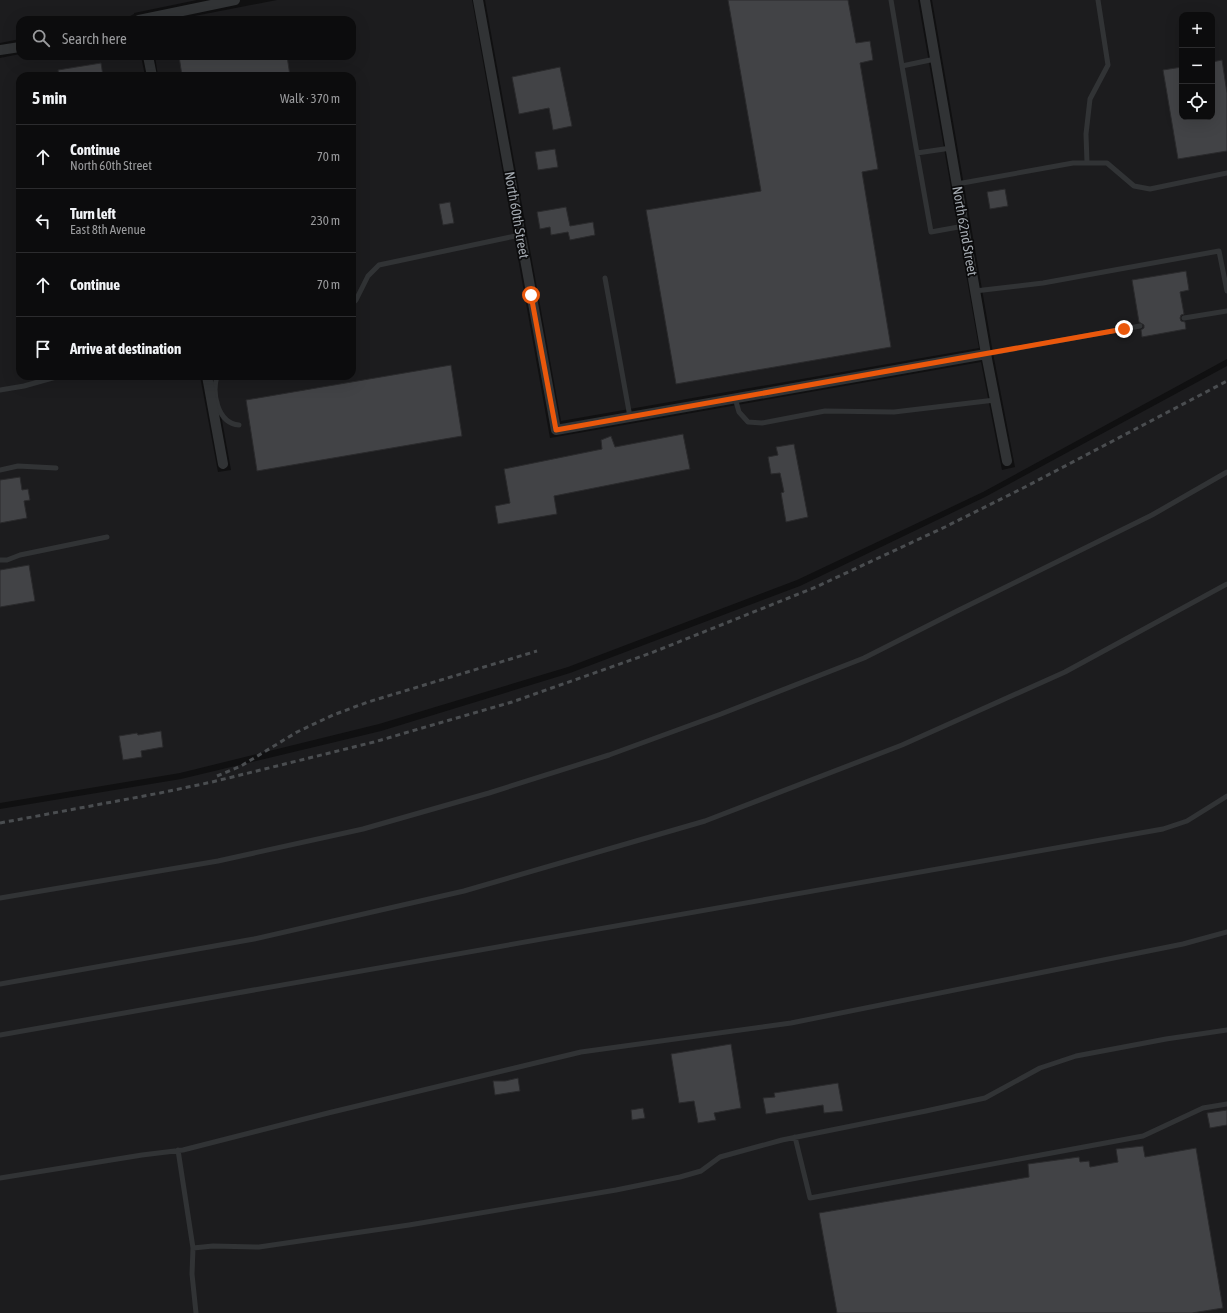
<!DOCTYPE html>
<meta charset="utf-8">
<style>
:root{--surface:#0c0c0d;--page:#1a1a1b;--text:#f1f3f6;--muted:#9a9b9d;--line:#2c2c2e}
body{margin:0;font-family:"Asap Condensed",sans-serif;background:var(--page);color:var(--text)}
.controls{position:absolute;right:12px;top:12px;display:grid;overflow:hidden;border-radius:8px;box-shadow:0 4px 16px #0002}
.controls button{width:36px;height:36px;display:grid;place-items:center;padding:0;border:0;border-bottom:1px solid var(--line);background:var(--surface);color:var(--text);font:20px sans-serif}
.stop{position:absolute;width:12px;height:12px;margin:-9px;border:3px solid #ea580c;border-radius:50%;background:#fff}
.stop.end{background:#ea580c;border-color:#fff;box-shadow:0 1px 4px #0008}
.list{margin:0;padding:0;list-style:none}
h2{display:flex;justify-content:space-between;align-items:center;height:52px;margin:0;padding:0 16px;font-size:17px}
h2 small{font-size:13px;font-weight:400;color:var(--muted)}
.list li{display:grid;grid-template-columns:26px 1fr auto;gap:12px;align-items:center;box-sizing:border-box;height:64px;padding:0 16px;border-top:1px solid var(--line)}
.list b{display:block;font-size:15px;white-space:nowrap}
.list p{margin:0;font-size:13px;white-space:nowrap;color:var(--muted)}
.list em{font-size:13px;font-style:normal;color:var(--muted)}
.icon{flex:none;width:22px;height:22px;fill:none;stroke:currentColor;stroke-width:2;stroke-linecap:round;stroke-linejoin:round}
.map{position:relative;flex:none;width:1227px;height:1313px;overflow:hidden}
.search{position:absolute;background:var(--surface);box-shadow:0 4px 16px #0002;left:16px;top:16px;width:340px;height:44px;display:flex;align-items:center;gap:10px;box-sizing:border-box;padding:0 14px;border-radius:12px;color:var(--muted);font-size:15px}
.panel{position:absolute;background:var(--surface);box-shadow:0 4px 16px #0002;left:16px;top:72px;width:340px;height:308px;border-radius:12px}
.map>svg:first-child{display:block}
.built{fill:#1c1c1e;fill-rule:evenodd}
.building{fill:#424346;stroke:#2a2a2c}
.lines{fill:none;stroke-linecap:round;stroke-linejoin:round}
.lane{stroke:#313335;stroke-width:5}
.street{stroke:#313335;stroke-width:10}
.rail{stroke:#4a4d50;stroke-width:3;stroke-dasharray:5 4;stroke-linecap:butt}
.route{stroke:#ea580c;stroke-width:5}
.labels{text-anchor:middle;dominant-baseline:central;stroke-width:3.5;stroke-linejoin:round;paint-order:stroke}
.street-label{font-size:14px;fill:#a3a9b0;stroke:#0b0b0c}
</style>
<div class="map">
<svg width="1227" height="1313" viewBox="0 0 1227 1313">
<rect width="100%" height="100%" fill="#101011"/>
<!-- built -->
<path class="built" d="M0,0h197l-63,13v1l-12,6h-102v19l-20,4z
M277,0h195l78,438 431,-76 21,108 13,-3 -22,-114 -61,-353h295v359l-244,133 -186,88 -229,87 -189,57 -199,49 -180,30v-745l20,-4v2h121l4,20h-125v300h180l18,96 13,-2 -17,-94h138v-300h-194l-3,-20h197v-36h-178zM1182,15h30v102h-30z
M485,0h433l61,348 -418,73z
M1227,366v947h-1227v-504l181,-30 200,-48 189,-58 230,-87 185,-89z"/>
<!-- building -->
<path class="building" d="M728,0h120l8,43 14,-2 3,19 -13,3 18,106 -16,3 29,175 -215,37 -30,-174 115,-19z
M179,56h108l3,20h-108z
M1222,60l5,33v58l-49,8 -15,-89 19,-3v50h30v-55z
M101,63l2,13h-44l-1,-6z
M560,67l12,59 -19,4 -4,-22 -30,6 -7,-37z
M555,149l3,18 -20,3 -3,-18z
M1005,189l3,17 -18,3 -3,-17z
M450,202l4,21 -11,2 -4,-21z
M566,207l4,19 23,-4 2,13 -25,5 -2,-8 -17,3 -1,-8 -10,2 -3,-17z
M1186,271l3,19 -9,2 4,22 -3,1 -1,3 1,3 4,1 1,7 -44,8 -1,-7 3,-2v-3l-5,-3 -7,-42z
M451,365l11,71 -205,35 -11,-71z
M683,434l7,35 -136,27 3,18 -59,10 -3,-18 15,-3 -6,-34 98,-20 -1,-9 10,-4 4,11z
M794,444l14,73 -22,5 -5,-29 3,-1 -4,-19 -9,1 -3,-17 10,-2 -2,-8z
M20,477l2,13 6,-1 2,11 -6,1 3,17 -27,5v-43z
M29,565l6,36 -35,6v-37z
M161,731l2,16 -22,4 1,6 -19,3 -4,-24 18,-3 1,2z
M731,1044l10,64 -27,5 2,7 -18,3 -4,-22 -15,2 -8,-49z
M518,1078l2,13 -25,4 -2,-14h12z
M838,1083l5,28 -19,2 -1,-8 -57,9 -3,-16 12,-1 -1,-4z
M643,1108l2,10 -13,2 -1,-10z
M1227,1110v15l-17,3 -3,-15z
M1143,1146l2,11 51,-9 27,160 -31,5h-355l-18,-100 210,-36 -1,-13 51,-7 1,5 9,-1 1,6 28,-5 -2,-13z"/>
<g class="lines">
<!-- lane -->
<path class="lane" d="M891,0l11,66
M951,148l-34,5 14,79 33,-6
M917,153l-15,-87 33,-7
M1087,163l-1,-29 4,-35 18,-34 -10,-65
M957,184l116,-21h34l27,23 16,3 77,-16
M605,278l25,139
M975,291l68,-8 176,-32 8,40
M352,304l4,-4 12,-24 11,-11 141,-30
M1184,318l43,-7
M986,354l154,-28
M217,376c-5,17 0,47 22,49
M0,390l24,-4 32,-9
M735,398l4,14 9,10 14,1 63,-12 69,1 101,-12
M0,470l18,-4 38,2
M0,560h7l13,-5 87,-18
M0,898l218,-37 145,-32 126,-36 120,-38 112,-41 143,-56 95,-48 193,-95 75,-43
M0,984l254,-45 210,-48 241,-70 197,-76 163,-73 162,-88
M0,1035l1163,-206 24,-8 40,-25
M795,1137l15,61 333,-62 60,-28 24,-4
M178,1150l15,98
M0,1178l142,-23 41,-5 145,-37 253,-61 210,-29 392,-79 44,-12
M196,1313l-4,-39 1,-26 20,-2 46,1 150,-22 207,-35 64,-13 21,-6 19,-14 62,-17 144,-29 59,-13 55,-30 36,-12 90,-17 61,-9"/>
<!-- street -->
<path class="street" d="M478,0l78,430 430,-76
M925,0l61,354 21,107
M139,20l96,-20
M0,50l20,-3
M148,56l4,20
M207,376l16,88"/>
<!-- rail -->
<path class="rail" d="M217,776l24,-10 56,-34 36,-17 35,-13 169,-51
M0,823l160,-30 52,-11 162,-40 138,-40 139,-49 165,-66 129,-60 82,-41 200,-105"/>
</g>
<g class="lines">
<!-- route -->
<path class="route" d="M531,295l25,135 568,-101"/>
</g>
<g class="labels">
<!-- street labels -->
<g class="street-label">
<text transform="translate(517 215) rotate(80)">North 60th Street</text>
<text transform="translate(965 231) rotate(80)">North 62nd Street</text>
</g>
</g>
</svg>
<div class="controls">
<button>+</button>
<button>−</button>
<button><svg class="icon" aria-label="locate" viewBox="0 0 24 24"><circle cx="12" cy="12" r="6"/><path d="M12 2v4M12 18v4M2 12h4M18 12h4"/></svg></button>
</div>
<div class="stop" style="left:531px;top:295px"></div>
<div class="stop end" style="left:1124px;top:329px"></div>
<div class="search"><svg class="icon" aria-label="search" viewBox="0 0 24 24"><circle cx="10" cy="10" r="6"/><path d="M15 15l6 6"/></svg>Search here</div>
<section class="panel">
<h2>5 min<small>Walk · 370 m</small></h2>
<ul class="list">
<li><svg class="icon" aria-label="ahead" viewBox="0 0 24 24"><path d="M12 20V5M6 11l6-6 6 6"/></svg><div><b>Continue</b><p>North 60th Street</p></div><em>70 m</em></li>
<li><svg class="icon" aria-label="left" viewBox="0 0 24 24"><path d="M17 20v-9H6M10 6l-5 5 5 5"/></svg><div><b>Turn left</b><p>East 8th Avenue</p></div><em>230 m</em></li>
<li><svg class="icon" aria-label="ahead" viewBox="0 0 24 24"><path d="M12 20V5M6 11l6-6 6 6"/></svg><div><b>Continue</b></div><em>70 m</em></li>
<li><svg class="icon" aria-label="arrive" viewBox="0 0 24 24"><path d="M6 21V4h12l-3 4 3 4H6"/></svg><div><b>Arrive at destination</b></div></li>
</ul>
</section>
</div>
